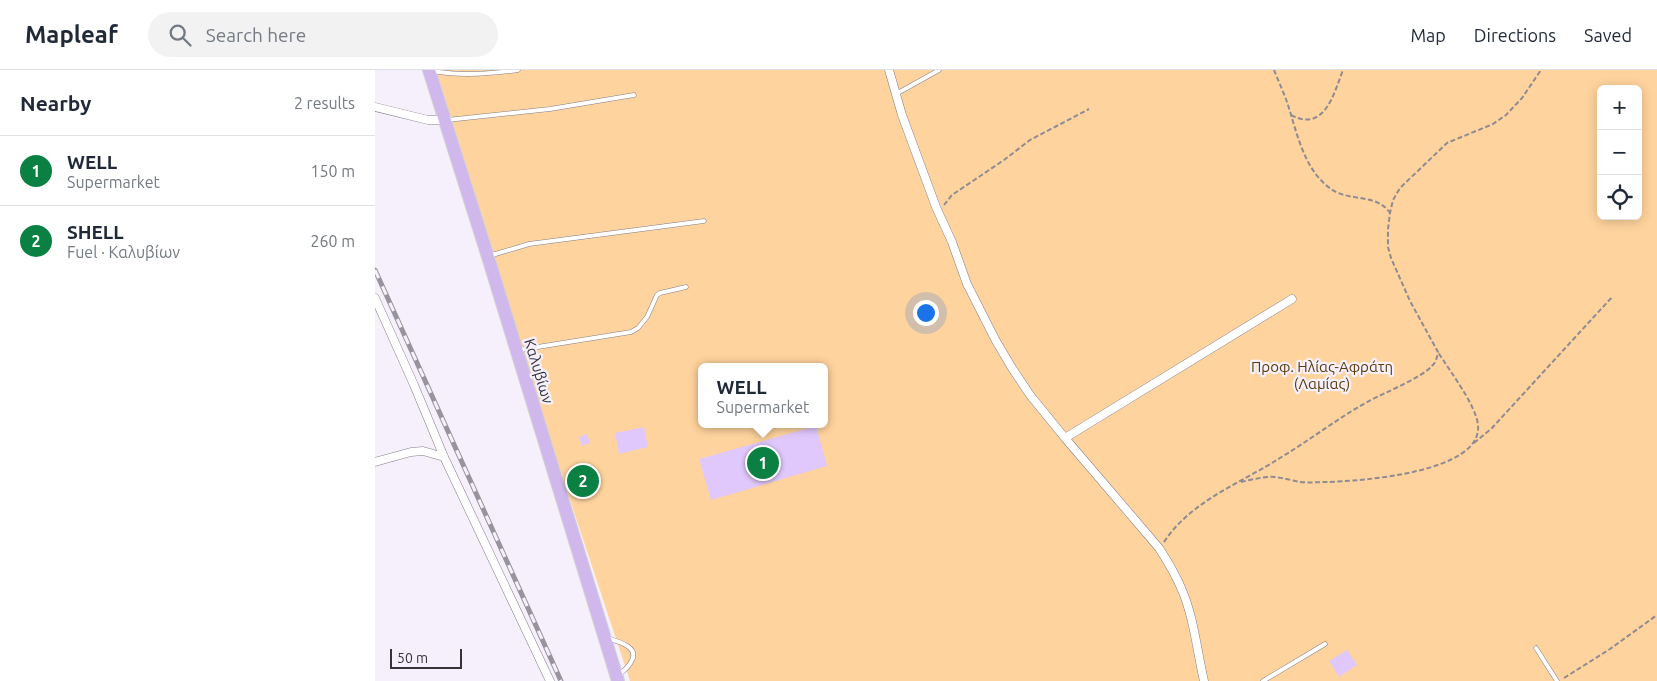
<!DOCTYPE html>
<meta charset="utf-8">
<style>
:root{--surface:#fff;--page:#f2f2f3;--text:#1f2937;--muted:#747a83;--line:#e0e1e3;--accent:#0b8043}
body{margin:0;font-family:Ubuntu,sans-serif;background:var(--page);color:var(--text)}
.controls{position:absolute;right:15px;top:15px;display:grid;overflow:hidden;border-radius:8px;box-shadow:0 2px 12px #0003}
.controls button{width:45px;height:45px;display:grid;place-items:center;padding:0;border:0;border-bottom:1px solid var(--line);background:var(--surface);color:var(--text);font:25px sans-serif}
.scale{position:absolute;left:15px;bottom:12px;width:72px;box-sizing:border-box;padding-left:5px;border:2px solid #353338;border-top:0;font-size:14px;line-height:18px;white-space:nowrap;color:#353338;-webkit-text-stroke:4px #f5f0fc;paint-order:stroke}
.you{position:absolute;left:550px;top:242px;width:18px;height:18px;margin:-12px;border:4px solid #fff;border-radius:50%;background:#1a73e8;box-shadow:0 0 0 8px #1a73e833}
.badge{display:grid;place-items:center;width:32px;height:32px;border-radius:50%;background:var(--accent);color:#fff;font-size:16px;font-weight:700}
.pin{position:absolute;translate:-50% -50%;border:2px solid #fff;box-shadow:0 1px 5px #0006}
.popup{position:absolute;left:323px;top:293px;width:130px;height:65px;box-sizing:border-box;display:grid;place-content:center;border-radius:8px;background:var(--surface);filter:drop-shadow(0 1px 4px #0005);font-size:16px;white-space:nowrap;color:var(--muted)}
.popup b{font-size:19px;color:var(--text)}
.popup::after{content:'';position:absolute;left:50%;top:100%;margin-left:-10px;border:10px solid transparent;border-top-color:var(--surface)}
.list{margin:0;padding:0;list-style:none}
h2{display:flex;justify-content:space-between;align-items:center;height:65px;margin:0;padding:0 20px;font-size:21px}
h2 small{font-size:16px;font-weight:400;color:var(--muted)}
.list li{display:grid;grid-template-columns:32px 1fr auto;gap:15px;align-items:center;box-sizing:border-box;height:70px;padding:0 20px;border-top:1px solid var(--line)}
.list b{display:block;font-size:19px;white-space:nowrap}
.list p{margin:0;font-size:16px;white-space:nowrap;color:var(--muted)}
.list em{font-size:16px;font-style:normal;color:var(--muted)}
.icon{flex:none;width:28px;height:28px;fill:none;stroke:currentColor;stroke-width:2;stroke-linecap:round;stroke-linejoin:round}
.map{position:relative;flex:none;width:1282px;height:611px;overflow:hidden}
header{display:flex;align-items:center;gap:30px;box-sizing:border-box;height:70px;padding:0 25px;background:var(--surface);border-bottom:1px solid var(--line)}
header strong{font-size:24px}
nav{display:flex;gap:28px;margin-inline-start:auto;font-size:18px}
.search{width:350px;height:45px;background:var(--page);display:flex;align-items:center;gap:12px;box-sizing:border-box;padding:0 18px;border-radius:28px;color:var(--muted);font-size:19px}
main{display:flex}
aside{flex:1;background:var(--surface)}
.map>svg:first-child{display:block}
.green{fill:#ffd39d;fill-rule:evenodd}
.building{fill:#e0c8fc}
.lines{fill:none;stroke-linecap:round;stroke-linejoin:round}
.lane-casing{stroke:#827d88;stroke-width:5}
.street-casing{stroke:#827d88;stroke-width:9}
.primary-casing{stroke:#d3d2d3;stroke-width:14}
.path{stroke:#8e8b93;stroke-width:2;stroke-dasharray:5 2.5;stroke-linecap:butt}
.lane{stroke:#fff;stroke-width:4}
.street{stroke:#fff;stroke-width:8}
.primary{stroke:#d1b8ec;stroke-width:12}
.rail-casing{stroke:#98949d;stroke-width:5}
.rail{stroke:#f5f0fc;stroke-width:3;stroke-dasharray:9;stroke-linecap:butt}
.labels{text-anchor:middle;dominant-baseline:central;stroke-width:4.5;stroke-linejoin:round;paint-order:stroke}
.park-label{font-size:15px;fill:#5b3c0c;stroke:#f5f0fc}
.street-label{font-size:15px;fill:#353338;stroke:#f5f0fc}
</style>
<header>
<strong>Mapleaf</strong>
<div class="search"><svg class="icon" aria-label="search" viewBox="0 0 24 24"><circle cx="10" cy="10" r="6"/><path d="M15 15l6 6"/></svg>Search here</div>
<nav><a>Map</a><a>Directions</a><a>Saved</a></nav>
</header>
<main>
<aside>
<h2>Nearby<small>2 results</small></h2>
<ul class="list">
<li><span class="badge">1</span><div><b>WELL</b><p>Supermarket</p></div><em>150 m</em></li>
<li><span class="badge">2</span><div><b>SHELL</b><p>Fuel · Καλυβίων</p></div><em>260 m</em></li>
</ul>
</aside>
<div class="map">
<svg width="1282" height="611" viewBox="0 0 1282 611">
<rect width="100%" height="100%" fill="#f5f0fc"/>
<!-- green -->
<path class="green" d="M61,0h1221v611h-1027l-85,-257 -45,-150zM1226,19h37v127h-37zM327,297h122v57h-122z"/>
<!-- building -->
<path class="building" d="M441,356l11,40 -116,34 -12,-41z
M269,357l4,20 -29,7 -4,-21z
M212,364l3,9 -8,3 -3,-9z
M219,398l4,14 -22,7 -4,-13z
M972,580l10,15 -18,12 -10,-16z"/>
<g class="lines">
<defs>
<path id="lane" d="M58,1c27,5 57,3 85,-1
M521,24l43,-24
M72,50l103,-11 84,-14
M114,186l40,-12 175,-23
M144,280l112,-18 7,-4 9,-11 10,-22 3,-2 26,-6
M232,568c10,3 34,9 24,24 -2,5 -8,9 -11,12
M1161,578l21,33
M888,611l62,-37"/>
<path id="street" d="M514,0l13,45 34,92 16,35 15,42 29,57 16,27 18,27 35,43 94,110c9,14 17,27 23,42 12,28 15,61 22,91
M0,37l53,13h17
M0,228l39,87 30,72 106,224
M690,368l227,-139
M0,392l36,-10 12,-1 21,6"/>
<path id="primary" d="M54,0l59,187 130,424"/>
</defs>
<!-- lane casing -->
<use href="#lane" class="lane-casing"/>
<!-- street casing -->
<use href="#street" class="street-casing"/>
<!-- primary casing -->
<use href="#primary" class="primary-casing"/>
<!-- path -->
<path class="path" d="M899,0c4,10 9,21 13,32 10,30 16,67 44,87 18,13 46,4 59,24
M916,45c34,18 43,-22 52,-45
M569,135l8,-10 52,-35 26,-20 59,-31
M1099,373l18,-15 121,-132
M866,412c8,-2 17,-4 26,-5 11,-1 22,3 33,5 9,1 18,0 27,0 32,-1 156,-9 151,-57 -2,-20 -29,-55 -40,-73
M789,472c27,-41 75,-58 116,-84 30,-18 58,-40 89,-57 17,-9 52,-23 63,-35 4,-4 5,-8 6,-14l-28,-51 -19,-43 -3,-11v-18l2,-16 3,-13 7,-12 47,-45 46,-19 13,-9 16,-17 19,-28
M1189,608l46,-29 47,-34"/>
<!-- lane -->
<use href="#lane" class="lane"/>
<!-- street -->
<use href="#street" class="street"/>
<!-- primary -->
<use href="#primary" class="primary"/>
<defs>
<path id="rail" d="M0,200l186,411"/>
</defs>
<!-- rail casing -->
<use href="#rail" class="rail-casing"/>
<!-- rail -->
<use href="#rail" class="rail"/>
</g>
<g class="labels">
<!-- park labels -->
<g class="park-label">
<text x="947" y="296">Προφ. Ηλίας-Αφράτη<tspan x="947" dy="17">(Λαμίας)</tspan></text>
</g>
<!-- street labels -->
<g class="street-label">
<text transform="translate(164 301) rotate(73)">Καλυβίων</text>
</g>
</g>
</svg>
<div class="controls">
<button>+</button>
<button>−</button>
<button><svg class="icon" aria-label="locate" viewBox="0 0 24 24"><circle cx="12" cy="12" r="6"/><path d="M12 2v4M12 18v4M2 12h4M18 12h4"/></svg></button>
</div>
<div class="scale">50 m</div>
<div class="you"></div>
<div class="pin badge" style="left:388px;top:393px">1</div>
<div class="popup"><b>WELL</b>Supermarket</div>
<div class="pin badge" style="left:208px;top:411px">2</div>
</div>
</main>
